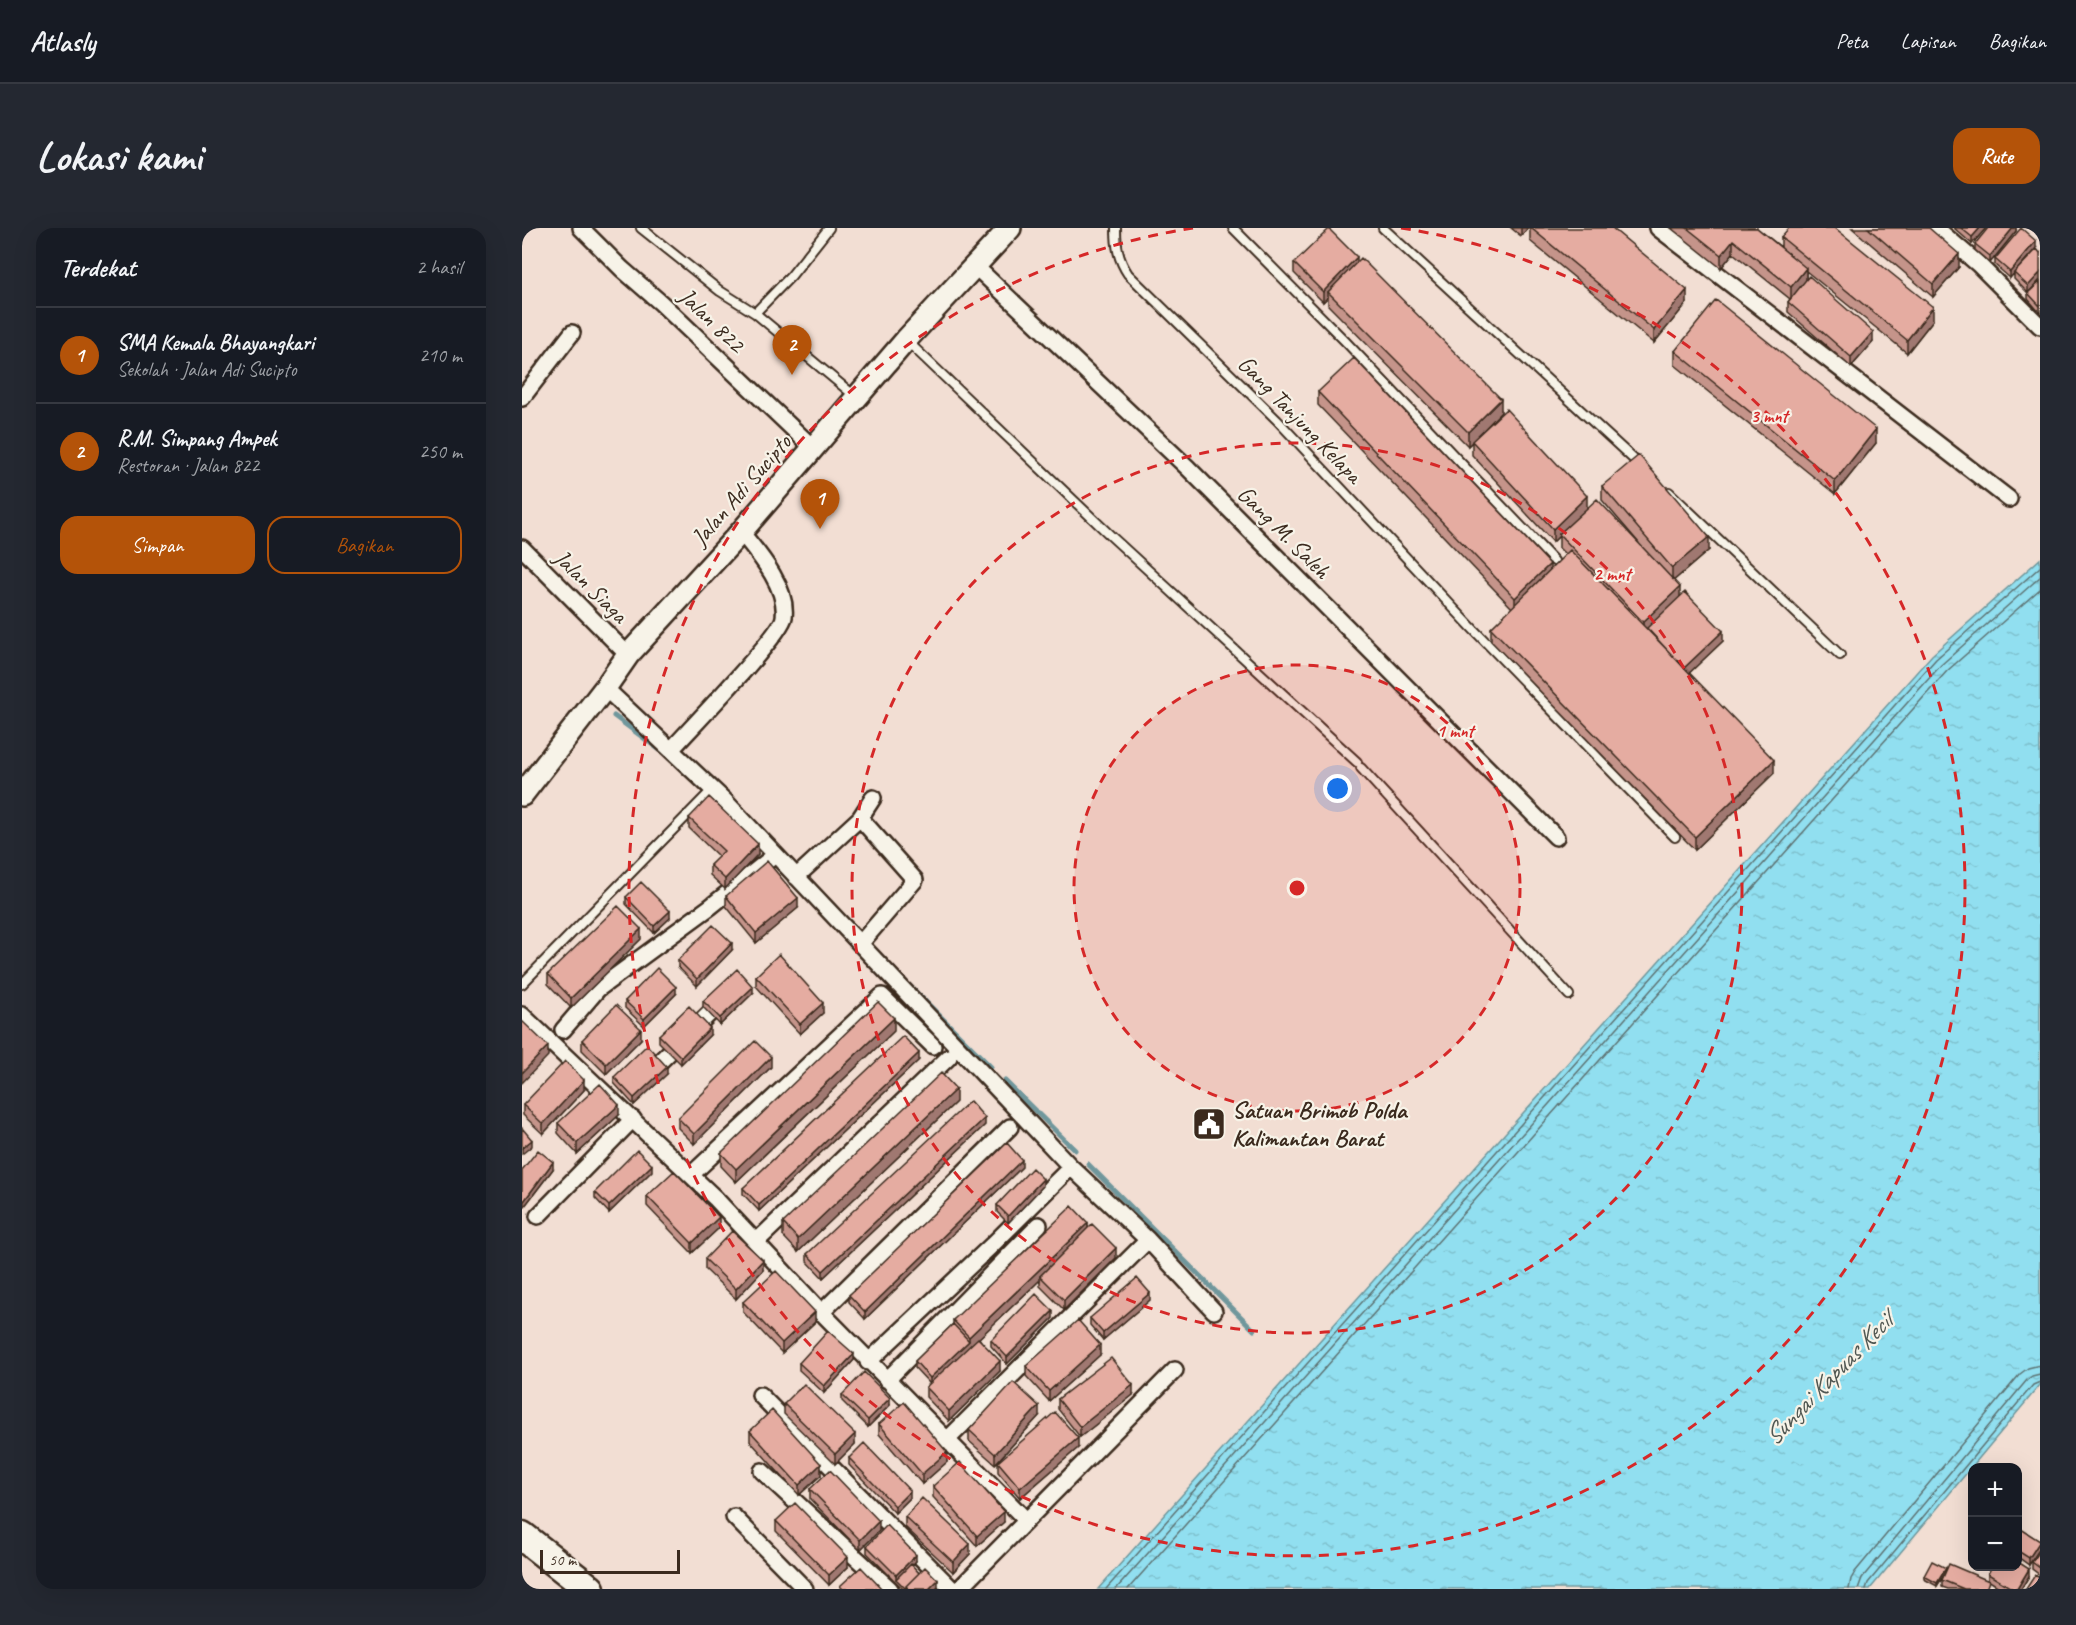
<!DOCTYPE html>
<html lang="id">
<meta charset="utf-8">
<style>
:root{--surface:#171b24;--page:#242831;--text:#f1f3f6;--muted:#9ea1a6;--line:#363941;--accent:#b45309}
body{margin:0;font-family:Caveat,sans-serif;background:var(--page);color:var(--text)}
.controls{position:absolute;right:18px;bottom:18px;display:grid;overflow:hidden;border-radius:12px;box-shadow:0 6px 24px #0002}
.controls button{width:54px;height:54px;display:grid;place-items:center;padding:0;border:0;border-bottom:2px solid var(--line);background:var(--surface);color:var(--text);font:30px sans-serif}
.scale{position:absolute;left:18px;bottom:15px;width:140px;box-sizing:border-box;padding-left:6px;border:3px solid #3b2a1e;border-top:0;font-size:16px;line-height:21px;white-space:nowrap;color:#3b2a1e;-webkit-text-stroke:4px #f7f3e8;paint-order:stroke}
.you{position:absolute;left:816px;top:561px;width:21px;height:21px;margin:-15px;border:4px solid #fff;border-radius:50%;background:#1a73e8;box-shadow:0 0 0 9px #1a73e833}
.badge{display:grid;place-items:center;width:39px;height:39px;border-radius:50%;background:var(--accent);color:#fff;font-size:20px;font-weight:700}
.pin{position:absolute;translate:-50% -50px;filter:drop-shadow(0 2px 3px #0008)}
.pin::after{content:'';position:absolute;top:32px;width:21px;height:18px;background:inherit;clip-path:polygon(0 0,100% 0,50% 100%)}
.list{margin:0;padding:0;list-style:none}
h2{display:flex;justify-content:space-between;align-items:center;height:78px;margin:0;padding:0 24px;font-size:26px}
h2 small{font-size:20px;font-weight:400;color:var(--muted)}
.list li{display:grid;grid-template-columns:39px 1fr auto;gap:18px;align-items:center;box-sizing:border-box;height:96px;padding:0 24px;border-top:2px solid var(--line)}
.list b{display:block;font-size:22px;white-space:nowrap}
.list p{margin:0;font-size:20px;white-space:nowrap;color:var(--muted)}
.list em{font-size:20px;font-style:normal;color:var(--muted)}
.actions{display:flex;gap:12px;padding:18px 24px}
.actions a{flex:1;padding:14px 0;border:2px solid var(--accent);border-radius:18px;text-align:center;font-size:21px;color:var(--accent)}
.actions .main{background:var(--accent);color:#fff}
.map{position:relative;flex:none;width:1518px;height:1361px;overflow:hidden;border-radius:18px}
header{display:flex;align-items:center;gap:36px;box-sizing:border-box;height:84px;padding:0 30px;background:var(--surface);border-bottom:2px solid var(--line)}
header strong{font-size:28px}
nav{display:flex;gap:33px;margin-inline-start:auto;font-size:21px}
.intro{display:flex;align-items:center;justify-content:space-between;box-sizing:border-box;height:144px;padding:0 36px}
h1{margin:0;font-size:42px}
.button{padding:15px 27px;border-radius:18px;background:var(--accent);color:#fff;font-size:21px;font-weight:700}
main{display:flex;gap:36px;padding:0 36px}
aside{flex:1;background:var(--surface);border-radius:18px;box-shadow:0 6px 24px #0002}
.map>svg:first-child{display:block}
.water{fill:url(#water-ripples);stroke:#6f979c;stroke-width:1.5}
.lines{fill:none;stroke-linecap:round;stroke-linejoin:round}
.shore{stroke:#5d7272;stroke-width:1.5}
.stream{stroke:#6f979c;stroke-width:5}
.lane-casing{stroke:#3b2a1e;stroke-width:12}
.street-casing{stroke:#3b2a1e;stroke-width:20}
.secondary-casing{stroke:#3b2a1e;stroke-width:26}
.highway-casing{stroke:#3b2a1e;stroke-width:33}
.lane{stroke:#f7f3e8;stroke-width:8}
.street{stroke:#f7f3e8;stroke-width:15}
.secondary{stroke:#f7f3e8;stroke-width:21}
.highway{stroke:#f7f3e8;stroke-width:28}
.wall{fill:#c5948a;stroke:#3b2a1e;stroke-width:1.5}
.shaded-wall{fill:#a07871;stroke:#3b2a1e;stroke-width:1.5}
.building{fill:#e5aca1;stroke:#3b2a1e;stroke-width:1.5}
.ring{fill:none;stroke:#d62828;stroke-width:3;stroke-dasharray:10 8}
.labels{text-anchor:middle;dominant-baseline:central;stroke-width:4.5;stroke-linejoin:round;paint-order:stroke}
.street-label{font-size:24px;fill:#3b2a1e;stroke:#f7f3e8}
.poi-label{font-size:24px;font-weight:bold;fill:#3b2a1e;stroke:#f7f3e8;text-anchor:start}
.water-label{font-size:26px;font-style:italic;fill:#505752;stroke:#f7f3e8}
.centre{fill:#d62828;stroke:#f7f3e8;stroke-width:3}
.ring-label{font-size:18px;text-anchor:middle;font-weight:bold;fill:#d62828;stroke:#f7f3e8;stroke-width:4.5;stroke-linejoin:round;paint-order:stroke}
</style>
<header>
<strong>Atlasly</strong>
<nav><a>Peta</a><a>Lapisan</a><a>Bagikan</a></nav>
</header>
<div class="intro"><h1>Lokasi kami</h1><a class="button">Rute</a></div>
<main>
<aside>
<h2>Terdekat<small>2 hasil</small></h2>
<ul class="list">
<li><span class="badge">1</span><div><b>SMA Kemala Bhayangkari</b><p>Sekolah · Jalan Adi Sucipto</p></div><em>210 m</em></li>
<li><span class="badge">2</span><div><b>R.M. Simpang Ampek</b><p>Restoran · Jalan 822</p></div><em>250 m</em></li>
</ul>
<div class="actions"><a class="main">Simpan</a><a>Bagikan</a></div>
</aside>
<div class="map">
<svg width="1518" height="1361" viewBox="0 0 1518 1361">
<defs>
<pattern id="water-ripples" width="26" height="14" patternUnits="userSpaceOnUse" patternTransform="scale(1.5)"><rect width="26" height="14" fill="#91dff0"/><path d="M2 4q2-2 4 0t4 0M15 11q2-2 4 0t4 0" fill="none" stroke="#7ec0cd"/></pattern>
</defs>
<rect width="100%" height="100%" fill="#f2ded3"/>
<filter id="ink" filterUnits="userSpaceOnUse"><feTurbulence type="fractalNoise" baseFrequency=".0167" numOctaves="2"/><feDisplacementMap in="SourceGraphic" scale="12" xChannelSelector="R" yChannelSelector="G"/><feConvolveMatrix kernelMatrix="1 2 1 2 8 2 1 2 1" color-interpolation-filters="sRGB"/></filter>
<g filter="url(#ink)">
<!-- water -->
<path class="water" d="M1518,331v826l-170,204h-772l834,-934z"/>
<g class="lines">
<!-- shore -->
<path class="shore" d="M584,1361l830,-930 104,-92
M594,1361l825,-924 99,-88
M606,1361l819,-918 93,-82
M1327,1361l2,-10 4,-7 165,-198 8,-6 12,-3
M1336,1361l4,-11 165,-198 5,-4 8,-2
M1344,1361l2,-6 165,-198 7,-3"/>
<!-- stream -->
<path class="stream" d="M92,488l50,37
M388,758l81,81
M483,853l70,69
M566,936l166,166"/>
<defs>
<path id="lane" d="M119,0l79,63 35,22
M307,0l-38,48 -36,37 101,84
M594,0c0,18 2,31 12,46l149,146 197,210 201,207
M711,0l112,113 209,220
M861,0l258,238
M385,113l205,196 245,225
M1147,264l171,163
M839,540l208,227
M0,756l191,-195"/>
<path id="street" d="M59,0l41,41 39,34 151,144
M1136,0l351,271
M1414,0l42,36 62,62
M453,38l213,202 368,369
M0,170l50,-65
M0,320l106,107
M83,460l119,112 347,367 77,73 66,71
M149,522c17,-19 111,-116 113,-133 4,-30 -26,-64 -43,-85
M338,590l13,-20
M274,649l64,-59 55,62 -55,64
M0,787l193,183 110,118 201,204
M41,802l35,-41 112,-82 65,-52
M125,846l67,-65
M169,947l191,-179 51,50
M16,988l95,-97
M234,1014l193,-185
M299,1085l189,-186
M346,1134l124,-117 79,-78
M365,1152l152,-155
M238,1167l192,194
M424,1213l202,-201
M240,1243l128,118
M212,1289l71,72
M437,1361l216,-219"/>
<path id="secondary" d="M0,567l83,-107 23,-33 113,-123 165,-192 104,-112"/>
<path id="highway" d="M0,1308l68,53"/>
</defs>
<!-- lane casing -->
<use href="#lane" class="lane-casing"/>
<!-- street casing -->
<use href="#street" class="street-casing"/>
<!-- secondary casing -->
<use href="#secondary" class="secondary-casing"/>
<!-- highway casing -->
<use href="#highway" class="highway-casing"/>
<!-- lane -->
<use href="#lane" class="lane"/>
<!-- street -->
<use href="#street" class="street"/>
<!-- secondary -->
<use href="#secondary" class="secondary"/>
<!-- highway -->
<use href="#highway" class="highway"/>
</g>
<!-- wall -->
<path class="wall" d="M989,0h17l-7,8z
M1008,0l157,75 -33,40 -124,-102z
M1149,0h86l24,19v-10l152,83 -26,33 -101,-82v9l67,62 -22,25 -63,-55v-10l2,-3 -57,-46 -12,15z
M1330,0h77l30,39 -26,30z
M1432,0h32l-14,16z
M1494,0v3l-26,32 -15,-13v-6z
M1514,20l-18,21 22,-16 -12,40 -14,-14v-6l-4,5 -15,-13v-6z
M835,34l144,150 -21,21 159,110 -37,-43v-14l107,64 -35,30 6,16 43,45 -34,32 85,100 -79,77 -204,-209v-13l21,-20 -194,-203v-13l232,178 16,-15 -7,-7v-12l-6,6 -81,-87v-13l-4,4 -140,-141v-8l-5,5 -29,-29v-10z
M1518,54v31l-12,-14v-6z
M1153,123l201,92 -41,51 -160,-129z
M167,590l69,36 -33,35 -15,-14v-10l9,-8 -30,-29z
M204,668l72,12 -42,35 -30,-37z
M104,669l44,21 -16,15 -28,-29z
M119,711l-70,69 -23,-24v-10z
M210,722l-35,36 -19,-19v-7z
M234,748l67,37 -23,21 -44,-48z
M231,765l-33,32 -17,-18v-6z
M154,766l-32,32 -19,-18v-7z
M372,803l-158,151 -15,-16v-13z
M137,807h51l-29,29 -22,-22z
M119,811l-35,35 -24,-24v-10z
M397,832l-160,151 -16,-17v-6z
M249,839l-77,77 -16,-16v-10z
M145,846l-33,31 -20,-22v-6z
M62,862l-41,44 -20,-19v-10z
M434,874l-158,150 -15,-16v-13z
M97,887l-42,39 -19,-21v-10z
M463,897l-162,153 -16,-17v-7z
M500,939l-157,152 -16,-17v-7z
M31,941l-29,38 -2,-1v-36z
M130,943l-43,42 -14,-15v-6z
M521,958l-35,37 -11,-11v-7z
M125,968l72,32 -27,25 -45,-47z
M566,999l28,31 -52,52 -24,-24v-6l-61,58 21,33 -51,50 -23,-24v-10l4,-3 -15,-16v-7l38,-37v-4z
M183,1031l58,11 -27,29 -31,-30z
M628,1072l-47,40 -13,-15v-7z
M221,1074l72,20 -33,31 -39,-41z
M531,1090l-46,46 -16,-18v-6z
M578,1127l-51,46 -23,-25v-10z
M332,1132l-30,33 -25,-23v-7z
M320,1167l48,10 -22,22 -26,-26z
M611,1167l-53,42 -22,-28v-10z
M262,1176l71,40 -20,20 -51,-50z
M517,1188l-44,48 -26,-23v-11z
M357,1196l68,38 -25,22 -43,-50z
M228,1203l71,44 -22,20 -49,-54z
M556,1220l-58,50 -22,-26v-10z
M327,1230l61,40 -15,15 -46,-48z
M411,1258l71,36 -27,24 -44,-49z
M288,1261l69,42 -19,19 -50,-51z
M383,1289l65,37 -17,18 -48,-45z
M254,1293l72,46 -19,18 -53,-54z
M1496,1307l22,6 -11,24 -11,-8z
M345,1318l49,15 -4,5 7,7 19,14 -2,2h-33l-36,-36z
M1518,1323v24l-8,-6v-7z
M1424,1344l-9,14 -13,-7v-3z
M1466,1346l41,2 -8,13h-19l-14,-9z
M1420,1352l47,8v1h-41l-6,-2z"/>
<!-- shaded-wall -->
<path class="shaded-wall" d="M999,0h7l-7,8z
M1458,0h6l-14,16v-7z
M1491,0h3v3l-26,32v-7z
M1211,12v13l-12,15v-13z
M1514,13v7l-26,30v-6z
M1437,26v13l-26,30v-13z
M835,29v10l-29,25v5l-5,5v-10z
M1284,40v13l-15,19v-13z
M1518,45v7l-12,13v-7z
M1165,62v13l-33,40v-13z
M1411,79v13l-26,33v-13z
M1351,104v10l-22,25v-10z
M979,171v13l-33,34v-14z
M1354,201v14l-41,51v-13z
M1065,268v13l-28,25v2l-6,6v-13z
M1187,309v13l-37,32v-14z
M1028,336v13l-35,34v-13z
M1158,359v13l-37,36v-14z
M1201,403v10l-39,37v-10z
M1252,532v13l-79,77v-13z
M236,616v10l-33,35v-10z
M276,670v10l-42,35v-10z
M148,683v7l-16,15v-7z
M119,701v10l-70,69v-10z
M210,715v7l-35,36v-7z
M154,759v7l-32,32v-7z
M231,759v6l-33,32v-7z
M301,775v10l-23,21v-10z
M372,790v13l-158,151v-13z
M188,800v7l-29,29v-7z
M119,801v10l-35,35v-10z
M26,818v10l-26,27v-10z
M397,825v7l-160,151v-6z
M249,829v10l-77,77v-10z
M145,839v7l-33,31v-7z
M62,852v10l-41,44v-10z
M434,861v13l-158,150v-13z
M97,877v10l-42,39v-11z
M463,890v7l-162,153v-7z
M10,912v6l-10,8v-6z
M500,932v7l-157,152v-7z
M31,934v7l-29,38v-6z
M130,937v6l-43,42v-7z
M521,951v7l-35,37v-7z
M197,989v11l-27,25v-10z
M566,995v10l-48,43v4l-110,105v-7l39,-37v-4z
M594,1020v10l-52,52v-10z
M241,1032v10l-27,29v-10z
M628,1065v7l-47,40v-7z
M531,1083v7l-46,46v-7z
M293,1084v10l-33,31v-10z
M578,1117v10l-51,46v-10z
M332,1126v6l-30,33v-7z
M478,1133v10l-51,50v-10z
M611,1157v10l-53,42v-10z
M368,1170v7l-22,22v-7z
M517,1178v10l-44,48v-10z
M333,1206v10l-20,20v-10z
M556,1210v10l-58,50v-10z
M425,1224v10l-25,22v-10z
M299,1236v11l-22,20v-10z
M388,1263v7l-15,15v-7z
M482,1284v10l-27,24v-10z
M357,1293v10l-19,19v-10z
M1518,1313v7l-11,17v-7z
M448,1316v10l-17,18v-10z
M394,1327v6l-18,19 -2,-1v-4z
M326,1329v10l-19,18v-10z
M1424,1340v4l-9,14v-3z
M1507,1341v7l-8,13h-4z
M416,1352v7l-2,2h-7z"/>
<!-- building -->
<path class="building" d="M1009,0h81l75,62 -33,40z
M1165,0h70l49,40 -15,19 -58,-47 -12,15z
M1267,0h46l98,79 -26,33 -126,-103z
M1346,0h61l30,26 -26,30z
M1439,0h19l-8,9z
M1466,0h25l-23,28 -15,-12z
M1499,0l15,13 -26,31 -15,-13z
M807,1l28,28 -34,35 -29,-29z
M1515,21l3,4v20l-12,13 -14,-13z
M839,30l140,141 -33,33 -140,-140z
M1287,48l64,56 -22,25 -63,-55z
M1518,54v24l-12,-13z
M1194,72l160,129 -41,52 -160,-130z
M832,130l196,206 -35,34 -197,-206z
M984,181l81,87 -34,33 -81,-88z
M1117,227l70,82 -37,31 -70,-82z
M1075,271l83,88 -37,35 -84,-88z
M1048,322l204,210 -79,77 -204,-209z
M1163,364l38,39 -39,37 -37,-40z
M187,569l49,47 -33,35 -15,-14 14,-14 -35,-33z
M245,633l31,37 -42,35 -30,-37z
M119,654l29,29 -16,15 -28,-29z
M96,678l23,23 -70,69 -23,-24z
M191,697l19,18 -35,36 -19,-19z
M257,726l44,49 -23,21 -44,-48z
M135,740l19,19 -32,32 -19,-18z
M215,741l16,18 -33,31 -17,-17z
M356,774l16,16 -158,151 -15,-16z
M94,777l25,24 -35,35 -24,-24z
M167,778l21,22 -29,29 -22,-22z
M0,793l26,25 -26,27z
M381,808l16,17 -160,152 -16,-17z
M233,813l16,16 -77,77 -16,-16z
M125,817l20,22 -33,31 -20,-21z
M43,833l19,19 -41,44 -20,-19z
M419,845l15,16 -158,150 -15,-16z
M78,856l19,21 -42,38 -19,-20z
M448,873l15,17 -162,153 -16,-17z
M0,900l10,12 -10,8z
M485,915l15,17 -157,152 -16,-17z
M16,922l15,12 -29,39 -2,-2v-29z
M115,922l15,15 -43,41 -14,-14z
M510,940l11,11 -35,37 -11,-11z
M152,943l45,46 -27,26 -45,-47z
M550,978l16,17 -119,114 -16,-17z
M570,996l24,24 -52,52 -24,-24z
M210,1003l31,29 -27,29 -31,-30z
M254,1043l39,41 -33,31 -39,-41z
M615,1050l13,15 -47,40 -13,-15z
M514,1066l17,17 -46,46 -16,-17z
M556,1092l22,25 -51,46 -23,-25z
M431,1096l16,17 -39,37 -15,-17z
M306,1103l26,23 -30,32 -25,-23z
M456,1110l22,23 -51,50 -23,-24z
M589,1130l22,27 -53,42 -22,-28z
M342,1144l26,26 -22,22 -26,-25z
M491,1154l26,24 -44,48 -26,-24z
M282,1156l51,50 -20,20 -51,-50z
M382,1174l43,50 -25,22 -43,-50z
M250,1182l49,54 -22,21 -49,-54z
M533,1184l23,26 -58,50 -22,-26z
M342,1215l46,48 -15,15 -46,-48z
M438,1234l44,50 -27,24 -44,-50z
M308,1242l49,51 -19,19 -50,-51z
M400,1270l48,46 -17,18 -48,-45z
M273,1275l53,54 -19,18 -53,-54z
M365,1297l29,30 -20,20 -29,-29z
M1499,1301l19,12 -11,17 -11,-7v-16z
M1518,1323v17l-8,-6z
M1410,1333l14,7 -9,15 -13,-7z
M1496,1334l11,7 -12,20h-4l-25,-15 4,-8h26z
M389,1336l8,9 -13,13v3l-10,-10z
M1427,1336l40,17 -3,8h-22l-22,-9z
M339,1339l21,22h-39l-3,-3z
M403,1339l13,13 -9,9h-20l-3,-3z
M1513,1347l5,3v11h-14z"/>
</g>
<!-- distance rings -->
<circle cx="775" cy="660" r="223" fill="#d62828" fill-opacity=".12"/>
<g class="ring">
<circle cx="775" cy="660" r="223"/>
<circle cx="775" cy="660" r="445"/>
<path d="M879 0A668 668 0 1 1 671 0"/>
</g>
<!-- icons -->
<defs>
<symbol id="civic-square" viewBox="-11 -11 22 22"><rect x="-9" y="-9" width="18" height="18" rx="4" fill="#3b2a1e" stroke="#f7f3e8"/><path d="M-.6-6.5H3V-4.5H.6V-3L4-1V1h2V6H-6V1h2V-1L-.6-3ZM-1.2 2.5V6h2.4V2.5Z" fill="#fff"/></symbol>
</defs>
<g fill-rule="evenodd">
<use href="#civic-square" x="668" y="877" width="38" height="38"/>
</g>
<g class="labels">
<!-- street labels -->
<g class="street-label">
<text transform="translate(190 92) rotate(44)">Jalan 822</text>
<text transform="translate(778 191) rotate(46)">Gang Tanjung Kelapa</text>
<text transform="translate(219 262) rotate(-49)">Jalan Adi Sucipto</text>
<text transform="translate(762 304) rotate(45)">Gang M. Saleh</text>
<text transform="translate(69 358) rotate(45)">Jalan Siaga</text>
</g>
<!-- poi labels -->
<g class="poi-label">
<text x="710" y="882">Satuan Brimob Polda<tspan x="710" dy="28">Kalimantan Barat</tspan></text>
</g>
<!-- water labels -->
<g class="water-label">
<text transform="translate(1306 1151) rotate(-46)">Sungai Kapuas Kecil</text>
</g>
</g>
<circle cx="775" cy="660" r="9" class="centre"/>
<g class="ring-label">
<text x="1247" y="194">3 mnt</text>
<text x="1090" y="352">2 mnt</text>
<text x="933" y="509">1 mnt</text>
</g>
</svg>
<div class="controls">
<button>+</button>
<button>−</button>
</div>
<div class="scale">50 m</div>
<div class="you"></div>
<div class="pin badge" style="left:298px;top:301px">1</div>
<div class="pin badge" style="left:270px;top:147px">2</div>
</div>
</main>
